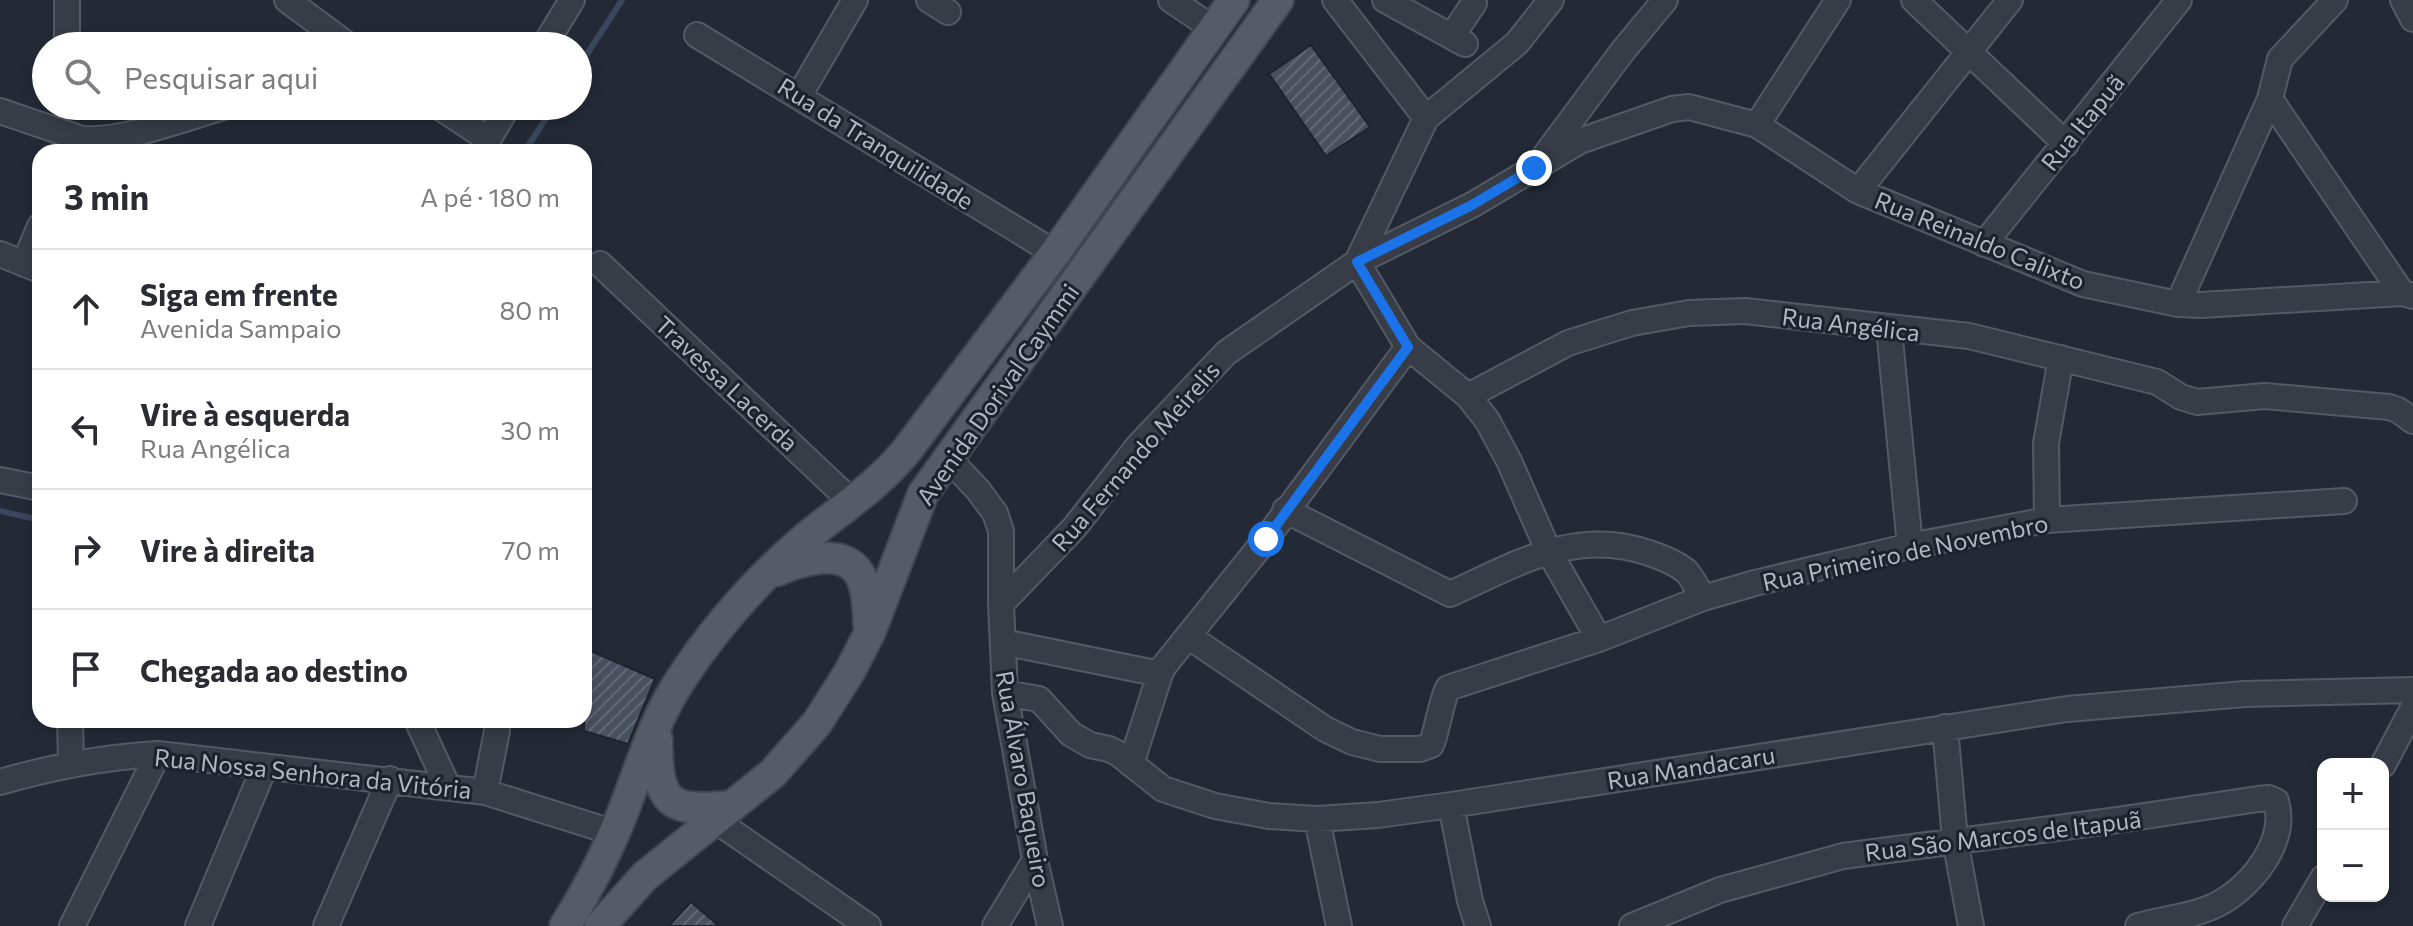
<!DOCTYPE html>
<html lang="pt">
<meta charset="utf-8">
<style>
:root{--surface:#fff;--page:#f7f7f7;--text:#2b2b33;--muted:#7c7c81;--line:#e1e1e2}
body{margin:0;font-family:Commissioner,sans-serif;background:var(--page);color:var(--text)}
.controls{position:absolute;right:24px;bottom:24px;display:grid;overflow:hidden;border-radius:16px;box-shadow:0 4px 12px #0003}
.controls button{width:72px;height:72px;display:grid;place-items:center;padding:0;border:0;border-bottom:2px solid var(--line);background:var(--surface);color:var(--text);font:40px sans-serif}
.stop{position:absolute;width:24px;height:24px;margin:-18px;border:6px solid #1a73e8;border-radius:50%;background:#fff}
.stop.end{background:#1a73e8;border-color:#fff;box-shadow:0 2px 8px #0008}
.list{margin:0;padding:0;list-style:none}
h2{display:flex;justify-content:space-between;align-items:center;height:104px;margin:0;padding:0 32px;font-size:34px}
h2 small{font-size:26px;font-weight:400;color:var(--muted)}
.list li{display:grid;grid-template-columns:52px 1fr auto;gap:24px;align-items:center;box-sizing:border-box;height:120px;padding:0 32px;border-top:2px solid var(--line)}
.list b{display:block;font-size:30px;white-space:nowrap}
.list p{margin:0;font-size:26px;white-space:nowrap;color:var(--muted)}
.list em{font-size:26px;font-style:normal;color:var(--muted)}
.icon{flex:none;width:44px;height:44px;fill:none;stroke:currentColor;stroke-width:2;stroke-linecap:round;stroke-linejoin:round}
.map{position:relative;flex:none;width:2413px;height:926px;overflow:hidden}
.search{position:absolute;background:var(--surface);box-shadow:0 4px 12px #0003;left:32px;top:32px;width:560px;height:88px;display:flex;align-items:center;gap:20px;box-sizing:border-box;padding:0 28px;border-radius:44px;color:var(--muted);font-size:30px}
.panel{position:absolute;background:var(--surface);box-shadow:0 4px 12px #0003;left:32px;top:144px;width:560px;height:584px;border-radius:24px}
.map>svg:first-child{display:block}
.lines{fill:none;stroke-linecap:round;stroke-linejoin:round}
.stream{stroke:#3a465d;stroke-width:6}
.building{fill:url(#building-hatch);stroke:#1e232d;stroke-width:2}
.minor-casing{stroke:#545a64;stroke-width:28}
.major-casing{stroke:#404550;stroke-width:34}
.minor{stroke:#373c47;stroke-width:24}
.major{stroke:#555b67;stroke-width:30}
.route{stroke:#1a73e8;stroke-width:10}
.labels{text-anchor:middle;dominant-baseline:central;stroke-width:6;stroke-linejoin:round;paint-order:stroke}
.street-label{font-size:24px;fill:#b1b7c3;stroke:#1c212b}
</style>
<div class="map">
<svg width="2413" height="926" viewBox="0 0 2413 926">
<defs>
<pattern id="building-hatch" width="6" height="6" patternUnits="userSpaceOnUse" patternTransform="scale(2)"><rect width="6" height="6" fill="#49505e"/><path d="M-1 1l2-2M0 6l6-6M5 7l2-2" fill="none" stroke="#616773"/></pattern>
</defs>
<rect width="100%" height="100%" fill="#232a36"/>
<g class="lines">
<!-- stream -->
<path class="stream" d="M578,68l44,-68
M524,152l30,-46
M0,511l40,9"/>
</g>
<!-- building -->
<path class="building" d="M1311,45l59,82 -44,29 -57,-82z
M584,648l71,31 -27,65 -44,-13z
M691,902l28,24h-50z"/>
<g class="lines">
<defs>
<path id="minor" d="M287,0l62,46
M929,0l19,12
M1171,0l43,29
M1335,0l91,118
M1385,0l80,44
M1914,0l152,144
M2403,0l10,19
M697,35l358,218
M1452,36l22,-33
M67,46v-46
M544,46l28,-46
M799,96l56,-96
M2270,99l132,194
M438,106l50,33
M0,111l82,28c42,3 103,-21 145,-33
M1757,125l81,-125
M481,152l27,-46
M1546,154l76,-102 43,-52
M1858,191l152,-191
M1984,244l195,-244
M0,254l40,16
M1357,262l51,85 60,49 19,24 22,41 39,89 51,89
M1357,262l69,-144 91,-75 34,-43
M24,264l16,-38
M600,264l253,239
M2178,304l92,-205 10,-40 55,-59
M1889,329l21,217
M1468,396l100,-53 64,-20 57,-10 56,-2 224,25 188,46 24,15 16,5 68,-6 124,11 9,3 15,11
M948,458l30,32 17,23 6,18v73l4,89 30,167 15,66
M0,480l40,8
M1285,510l165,84c65,-29 125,-67 199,-41 12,4 28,10 38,19 6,7 11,18 16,26
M2047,520l-1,-77 15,-85
M1001,604l73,-76 65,-83 87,-92 131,-91 115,-57 108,-64 92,-32 17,-2 68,18 101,66 225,93 95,20 23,1 201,-12 11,3
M1188,636l137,93 27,13 28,7h40l11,-4 2,-5c4,-12 10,-44 15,-52l151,-49 104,-41 52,-15 155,-37 137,-26 297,-19
M1003,642l157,32
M1005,693l34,6 32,35 19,11 19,4 10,5 44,35 52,17 54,10 48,3 61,-4 73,-10 616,-96 178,-15 168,-4
M70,720l1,44
M417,720l31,67
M1945,727l10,113 16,86
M1131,764l29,-90 4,-8 102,-127 142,-192
M2383,765l30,-57
M0,782c52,-15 104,-25 158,-28l327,38 130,41
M485,792l12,-61 -1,-11
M1451,805l19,96 8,25
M1317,819l22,107
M715,820l153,106
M72,926l86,-172
M198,926l66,-158
M326,926l64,-147
M995,926l40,-66
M1632,926l88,-36 123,-34 275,-36 140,-21 11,-1 7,3c12,40 -24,85 -58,103 -23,12 -55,15 -80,22
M2295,926l28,-48"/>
<path id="major" d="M776,571c23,-10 68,-25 84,4 8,15 8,34 9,51
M657,739c0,65 11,74 75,67
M565,926c19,-30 37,-64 51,-97 21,-49 35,-105 65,-150 33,-50 76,-99 121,-138 36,-30 75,-54 105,-91l148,-197 179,-253
M600,926l45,-50 128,-103 44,-50 33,-52 20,-39 53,-138 355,-494"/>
</defs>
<!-- minor casing -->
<use href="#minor" class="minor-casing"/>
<!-- major casing -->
<use href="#major" class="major-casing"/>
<!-- minor -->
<use href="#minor" class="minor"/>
<!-- major -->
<use href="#major" class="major"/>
</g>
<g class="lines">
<!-- route -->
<path class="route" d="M1266,539l142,-192 -51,-85 115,-57 62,-37"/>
</g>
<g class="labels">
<!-- street labels -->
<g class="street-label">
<text transform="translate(2082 122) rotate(-51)">Rua Itapuã</text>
<text transform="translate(876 143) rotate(32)">Rua da Tranquilidade</text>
<text transform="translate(1980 240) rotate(22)">Rua Reinaldo Calixto</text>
<text transform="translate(1851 324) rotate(7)">Rua Angélica</text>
<text transform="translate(727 383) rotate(43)">Travessa Lacerda</text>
<text transform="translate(997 394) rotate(-55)">Avenida Dorival Caymmi</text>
<text transform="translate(1135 456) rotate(-49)">Rua Fernando Meirelis</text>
<text transform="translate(1905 552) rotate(-12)">Rua Primeiro de Novembro</text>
<text transform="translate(1691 767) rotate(-9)">Rua Mandacaru</text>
<text transform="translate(313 773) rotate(6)">Rua Nossa Senhora da Vitória</text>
<text transform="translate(1024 779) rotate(80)">Rua Álvaro Baqueiro</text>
<text transform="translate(2003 835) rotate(-7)">Rua São Marcos de Itapuã</text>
</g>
</g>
</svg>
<div class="controls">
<button>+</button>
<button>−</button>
</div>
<div class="stop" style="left:1266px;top:539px"></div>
<div class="stop end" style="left:1534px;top:168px"></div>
<div class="search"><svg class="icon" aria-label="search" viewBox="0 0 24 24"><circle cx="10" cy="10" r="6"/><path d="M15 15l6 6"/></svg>Pesquisar aqui</div>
<section class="panel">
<h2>3 min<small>A pé · 180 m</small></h2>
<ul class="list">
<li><svg class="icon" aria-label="ahead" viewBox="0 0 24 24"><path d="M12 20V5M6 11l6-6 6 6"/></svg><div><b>Siga em frente</b><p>Avenida Sampaio</p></div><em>80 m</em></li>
<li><svg class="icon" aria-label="left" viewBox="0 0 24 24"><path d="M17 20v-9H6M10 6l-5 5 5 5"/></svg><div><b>Vire à esquerda</b><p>Rua Angélica</p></div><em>30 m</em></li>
<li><svg class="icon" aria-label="right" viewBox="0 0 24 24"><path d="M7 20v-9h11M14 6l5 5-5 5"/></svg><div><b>Vire à direita</b></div><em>70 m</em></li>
<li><svg class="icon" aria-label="arrive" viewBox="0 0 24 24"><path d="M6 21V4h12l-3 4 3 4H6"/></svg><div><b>Chegada ao destino</b></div></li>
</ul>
</section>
</div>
